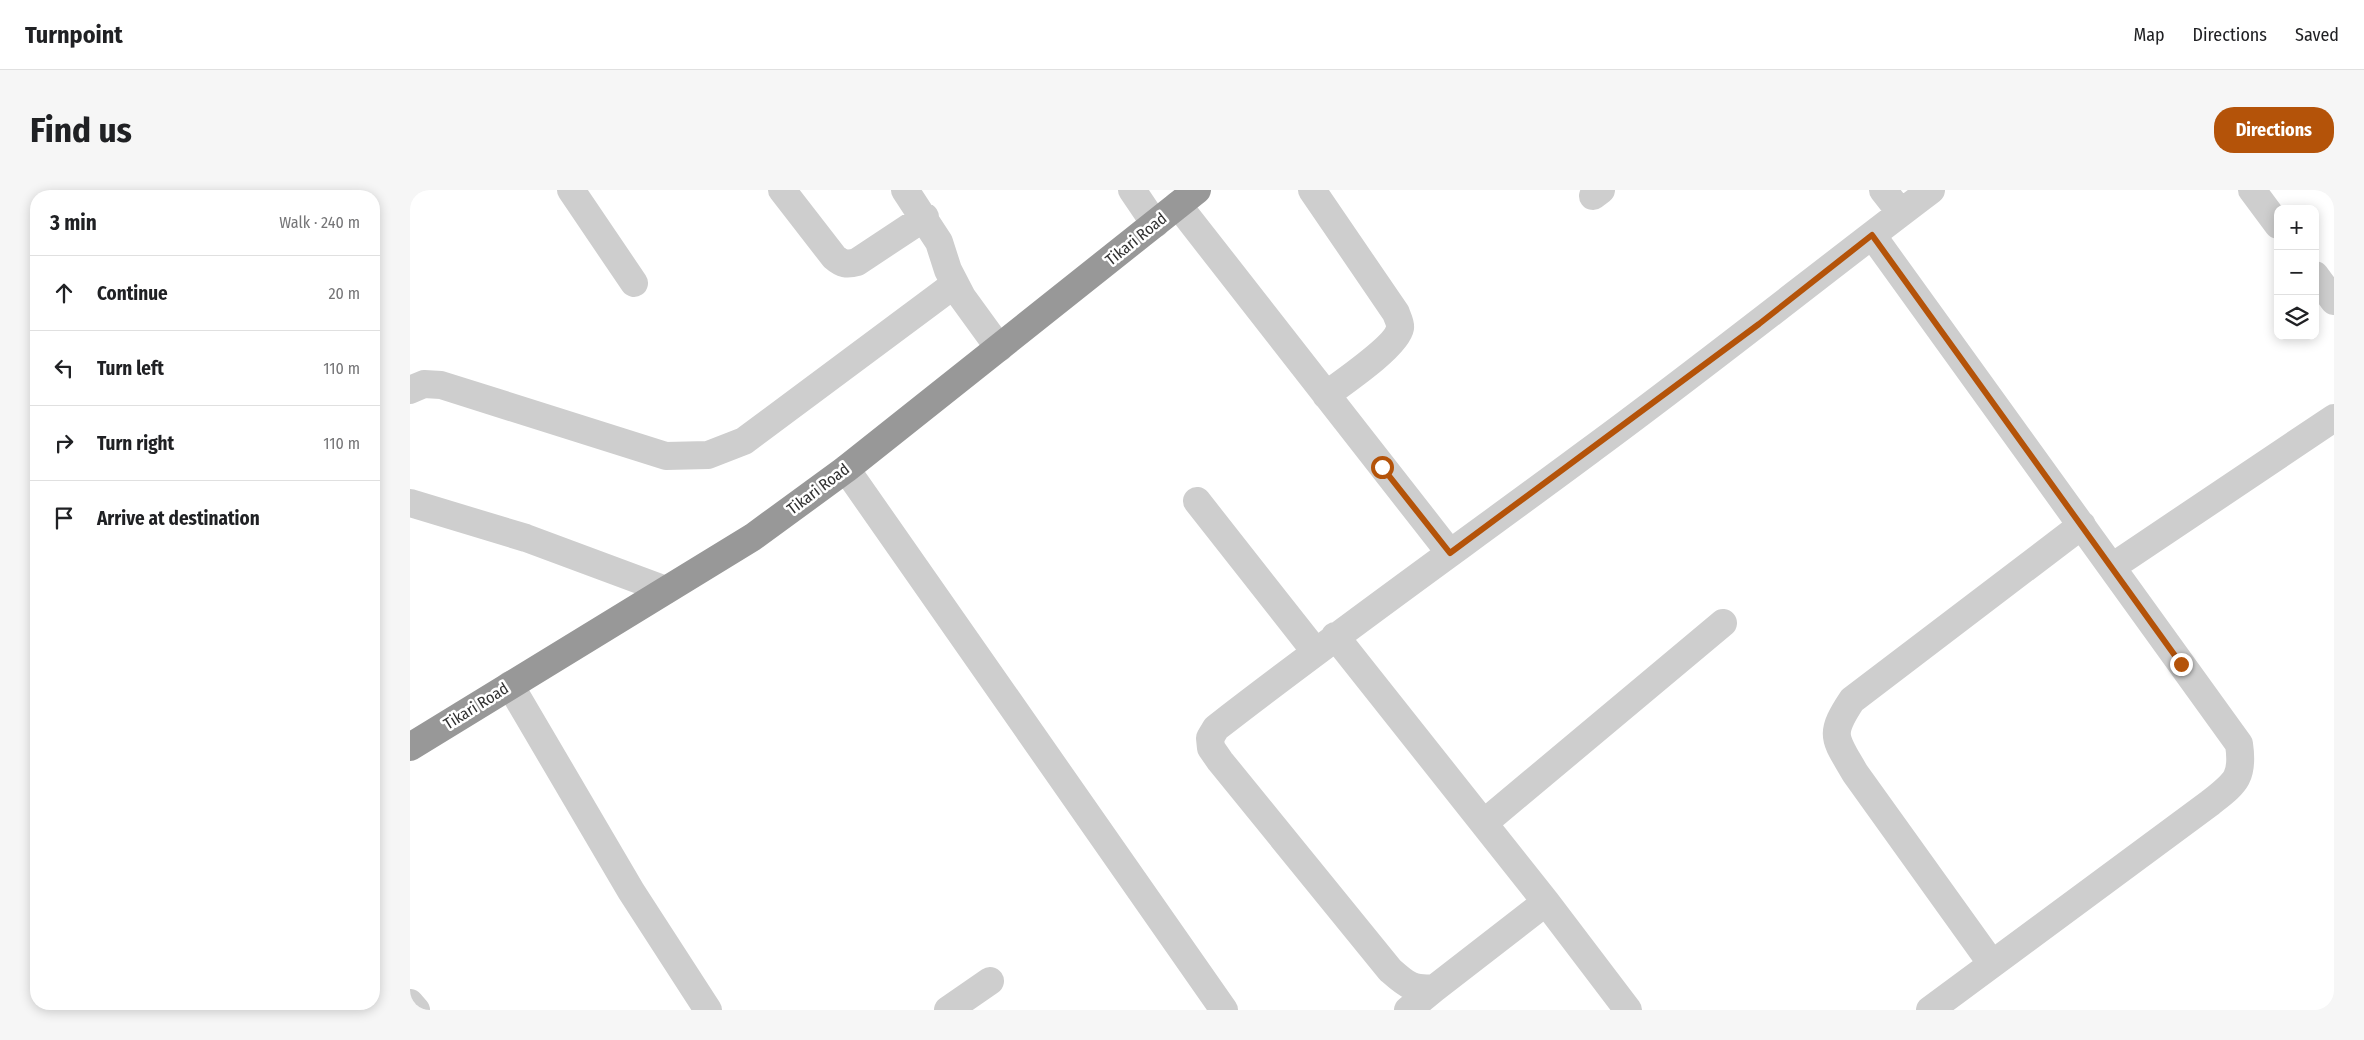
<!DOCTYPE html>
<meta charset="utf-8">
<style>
:root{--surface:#fff;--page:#f6f6f6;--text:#202124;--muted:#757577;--line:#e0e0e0;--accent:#b45309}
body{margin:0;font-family:"Fira Sans Condensed",sans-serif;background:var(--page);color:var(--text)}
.controls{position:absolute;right:15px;top:15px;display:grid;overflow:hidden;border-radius:10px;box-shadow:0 2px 12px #0003}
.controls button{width:45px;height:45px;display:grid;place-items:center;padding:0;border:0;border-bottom:1px solid var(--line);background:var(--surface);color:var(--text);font:25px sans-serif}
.stop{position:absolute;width:15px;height:15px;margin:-11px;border:4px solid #b45309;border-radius:50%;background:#fff}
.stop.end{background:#b45309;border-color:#fff;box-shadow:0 1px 5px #0008}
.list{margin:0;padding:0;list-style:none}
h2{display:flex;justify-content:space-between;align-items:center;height:65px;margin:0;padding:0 20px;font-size:21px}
h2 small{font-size:16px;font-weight:400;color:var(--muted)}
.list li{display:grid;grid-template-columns:32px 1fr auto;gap:15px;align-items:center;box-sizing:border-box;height:75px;padding:0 20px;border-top:1px solid var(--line)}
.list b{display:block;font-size:19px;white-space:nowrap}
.list em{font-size:16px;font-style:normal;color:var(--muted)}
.icon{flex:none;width:28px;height:28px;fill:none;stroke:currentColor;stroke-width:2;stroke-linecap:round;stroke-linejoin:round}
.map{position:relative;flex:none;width:1924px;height:820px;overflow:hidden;border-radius:20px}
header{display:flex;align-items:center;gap:30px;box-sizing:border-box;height:70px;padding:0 25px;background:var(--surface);border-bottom:1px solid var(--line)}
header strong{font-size:24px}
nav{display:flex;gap:28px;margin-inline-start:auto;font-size:18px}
.intro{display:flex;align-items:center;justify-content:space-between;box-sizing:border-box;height:120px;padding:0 30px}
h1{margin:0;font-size:35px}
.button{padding:12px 22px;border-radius:20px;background:var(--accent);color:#fff;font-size:18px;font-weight:700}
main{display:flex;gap:30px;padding:0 30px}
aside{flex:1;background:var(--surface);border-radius:20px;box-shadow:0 2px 12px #0003}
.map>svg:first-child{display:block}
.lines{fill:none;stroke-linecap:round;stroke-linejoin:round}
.minor{stroke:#cecece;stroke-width:28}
.highway{stroke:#989898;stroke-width:28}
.route{stroke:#b45309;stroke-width:6}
.labels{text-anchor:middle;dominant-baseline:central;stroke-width:5;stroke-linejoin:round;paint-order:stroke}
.street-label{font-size:16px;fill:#313131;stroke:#fff}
</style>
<header>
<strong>Turnpoint</strong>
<nav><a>Map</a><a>Directions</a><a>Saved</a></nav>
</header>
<div class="intro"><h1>Find us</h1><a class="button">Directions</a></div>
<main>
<aside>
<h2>3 min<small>Walk · 240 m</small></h2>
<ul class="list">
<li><svg class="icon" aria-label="ahead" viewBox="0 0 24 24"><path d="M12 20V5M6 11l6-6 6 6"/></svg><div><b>Continue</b></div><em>20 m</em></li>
<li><svg class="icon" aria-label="left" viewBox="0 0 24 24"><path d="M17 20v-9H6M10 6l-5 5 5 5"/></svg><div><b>Turn left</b></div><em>110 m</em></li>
<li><svg class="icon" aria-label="right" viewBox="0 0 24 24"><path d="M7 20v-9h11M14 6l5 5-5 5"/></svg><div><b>Turn right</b></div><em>110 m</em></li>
<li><svg class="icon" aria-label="arrive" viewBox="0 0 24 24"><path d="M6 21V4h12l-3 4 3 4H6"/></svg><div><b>Arrive at destination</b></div></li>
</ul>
</aside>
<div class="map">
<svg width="1924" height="820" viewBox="0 0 1924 820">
<rect width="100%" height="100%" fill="#fff"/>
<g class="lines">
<!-- minor -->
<path class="minor" d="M161,0l63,93
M372,0l52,67c8,7 13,8 23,5l68,-45
M495,0l34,52 9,28 14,27 37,51
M722,0l23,34
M902,0l84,123c1,4 5,10 4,15 -3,18 -58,55 -74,67
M1473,0l18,23
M1842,0l26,35
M1183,6l8,-6
M768,15l272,348
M1462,45l367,509c5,34 -4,39 -29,59l-280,207
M1905,85l19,26
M0,200l14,-6 17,1 225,71 42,-1 36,-14 211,-157
M436,279l378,541
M787,311l118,150
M0,313l116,35 140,52
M1702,377l222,-149
M925,446l211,266 82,108
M100,495l121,206 77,119
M1074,633l239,-200
M1136,712l-111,86c-23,2 -28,-3 -45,-18l-170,-209 -9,-13 -1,-10 6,-10c122,-95 248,-184 372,-276 116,-85 228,-175 343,-262
M1582,774l-137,-191c-20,-35 -27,-37 -3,-73l230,-175
M0,813l6,7
M538,820l42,-29
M998,820l27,-22"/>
<!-- highway -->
<path class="highway" d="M0,557l343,-210 93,-68 351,-279"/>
</g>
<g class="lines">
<!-- route -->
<path class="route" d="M972,277l68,86 309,-229 113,-89 309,429"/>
</g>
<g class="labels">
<!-- street labels -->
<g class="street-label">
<text transform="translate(726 49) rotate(-39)">Tikari Road</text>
<text transform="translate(408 299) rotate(-37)">Tikari Road</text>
<text transform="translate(66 516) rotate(-32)">Tikari Road</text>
</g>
</g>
</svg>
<div class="controls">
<button>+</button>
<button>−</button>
<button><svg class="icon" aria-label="layers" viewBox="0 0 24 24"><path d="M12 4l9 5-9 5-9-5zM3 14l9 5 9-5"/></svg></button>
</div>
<div class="stop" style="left:972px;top:277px"></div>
<div class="stop end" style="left:1771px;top:474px"></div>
</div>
</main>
